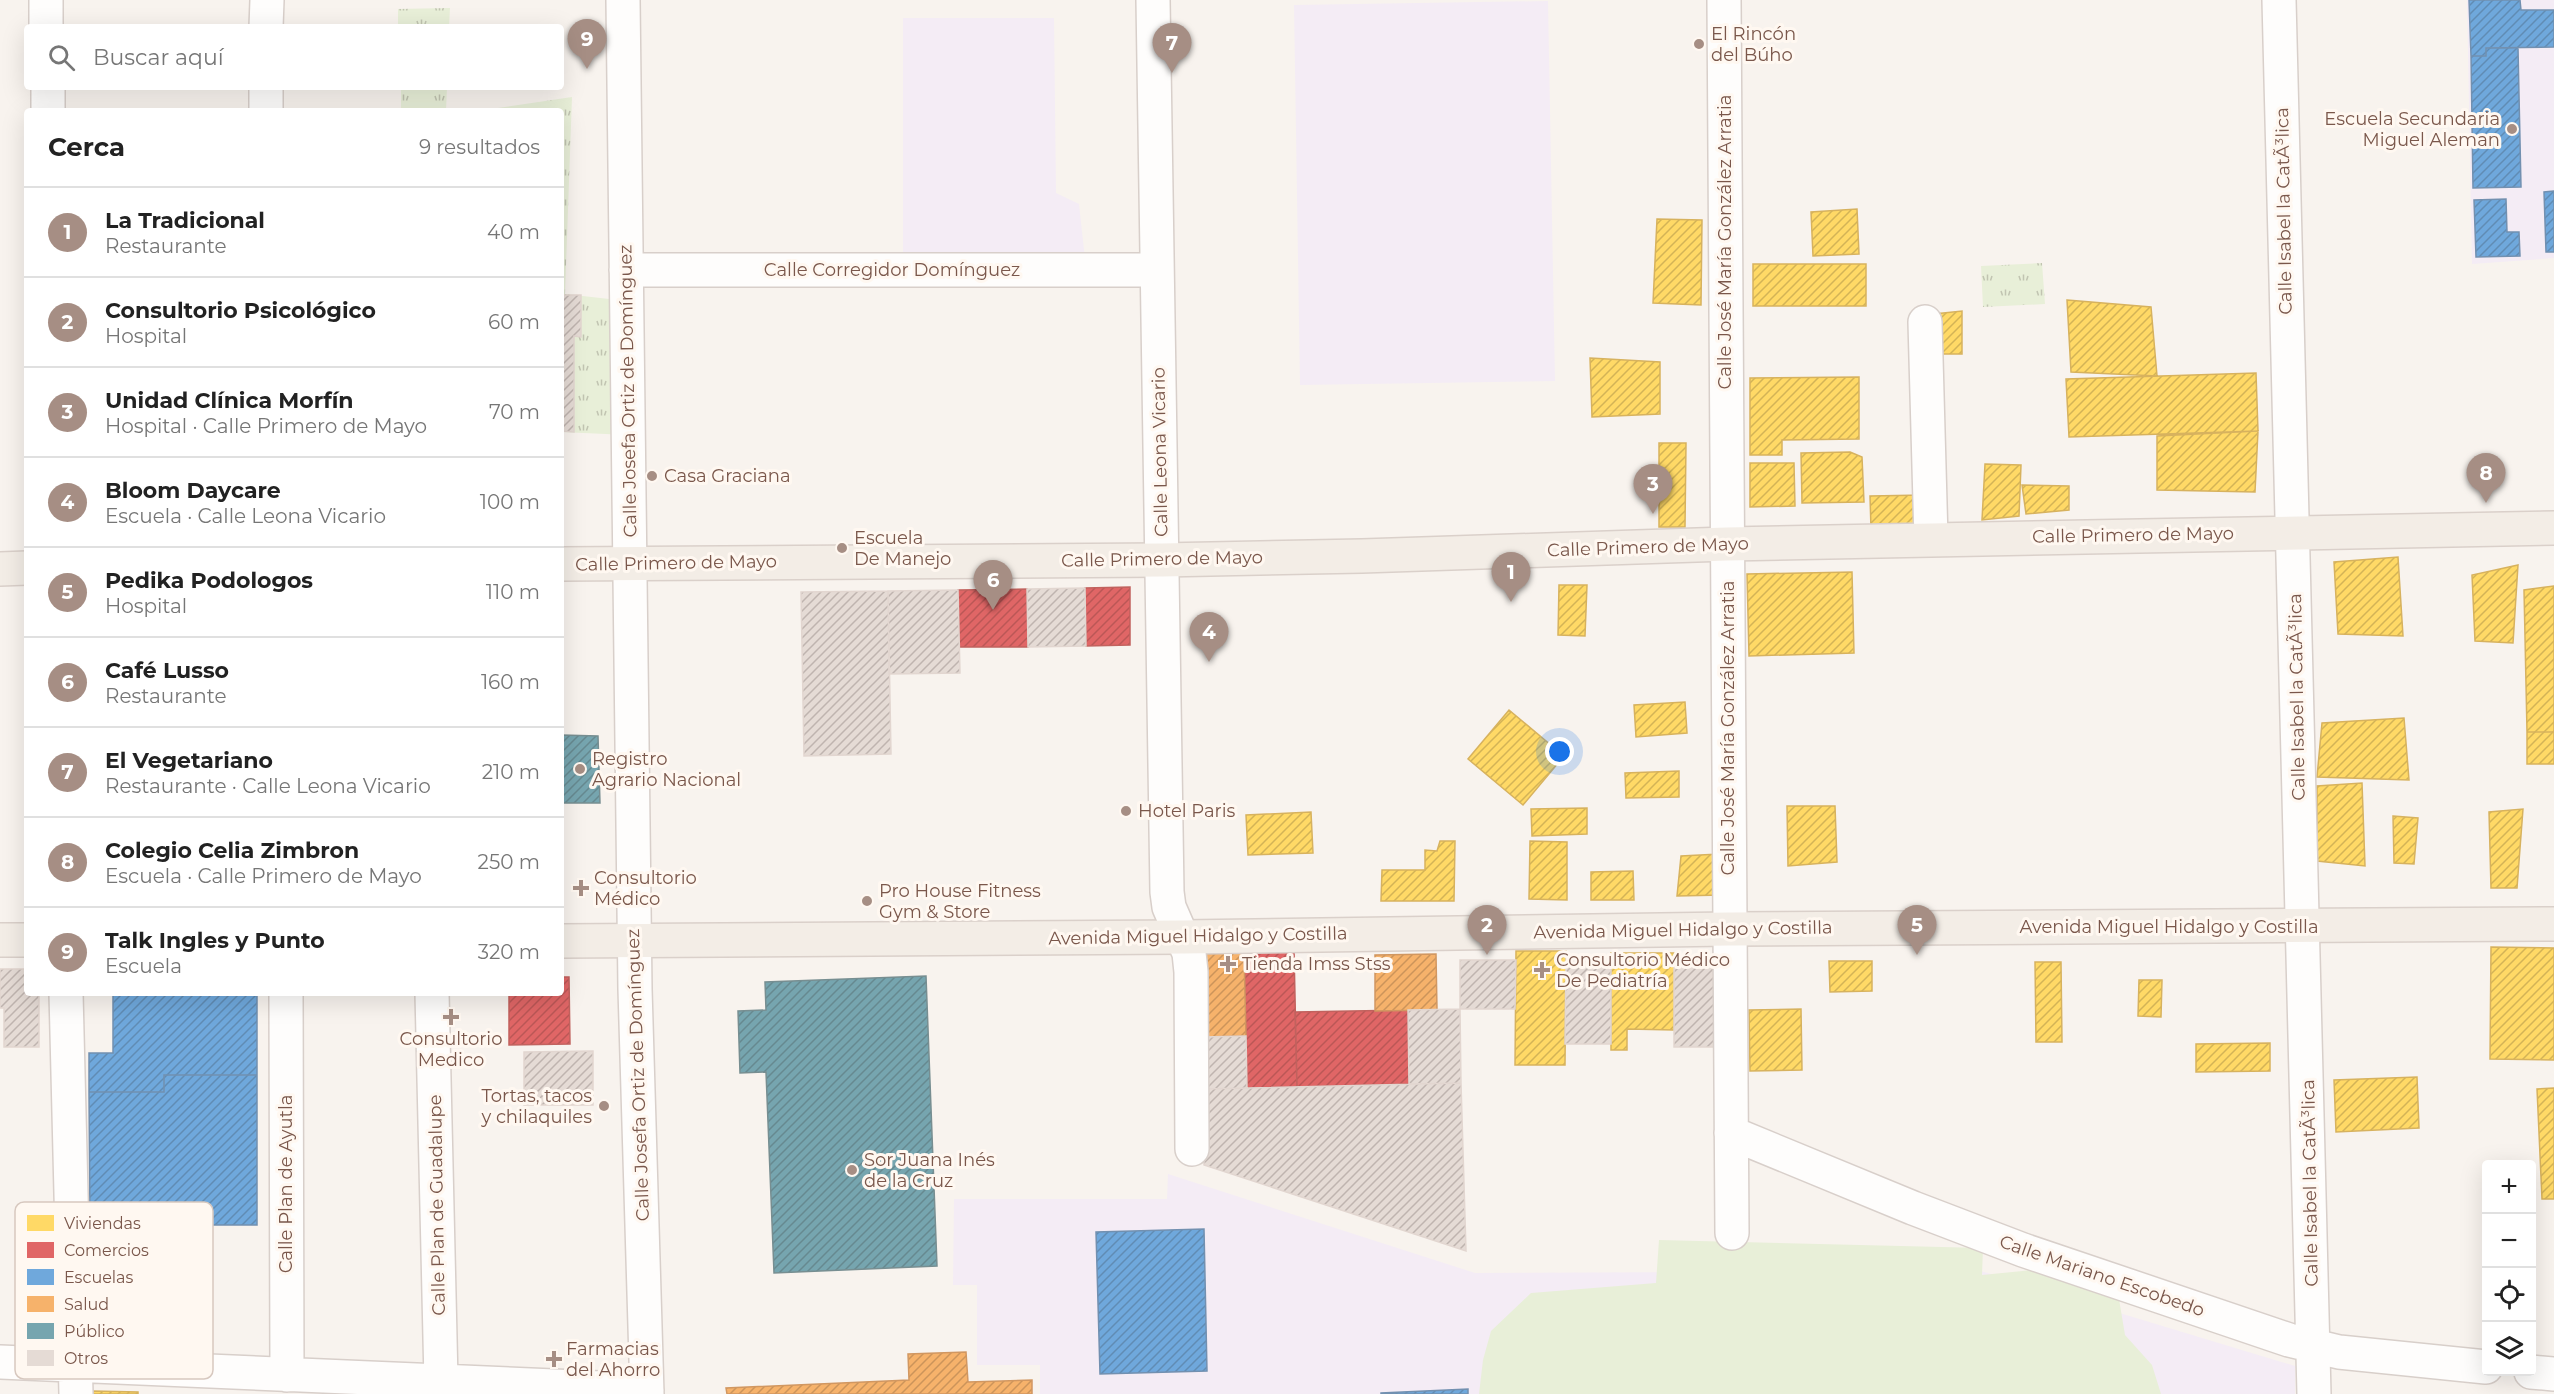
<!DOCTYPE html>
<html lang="es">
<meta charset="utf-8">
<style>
:root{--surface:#fff;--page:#f2f2f2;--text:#222;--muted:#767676;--line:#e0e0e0;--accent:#a68e84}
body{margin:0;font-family:Montserrat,sans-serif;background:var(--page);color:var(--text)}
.controls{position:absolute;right:18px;bottom:18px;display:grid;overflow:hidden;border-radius:6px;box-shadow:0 6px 24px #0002}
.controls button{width:54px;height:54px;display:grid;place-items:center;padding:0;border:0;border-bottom:2px solid var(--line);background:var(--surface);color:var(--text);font:30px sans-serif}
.you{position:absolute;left:1560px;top:752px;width:21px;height:21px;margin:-15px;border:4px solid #fff;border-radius:50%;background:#1a73e8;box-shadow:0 0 0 9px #1a73e833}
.badge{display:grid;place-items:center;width:39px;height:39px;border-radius:50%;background:var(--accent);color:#fff;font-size:20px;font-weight:700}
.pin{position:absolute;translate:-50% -50px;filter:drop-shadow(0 2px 3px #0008)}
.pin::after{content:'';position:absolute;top:32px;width:21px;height:18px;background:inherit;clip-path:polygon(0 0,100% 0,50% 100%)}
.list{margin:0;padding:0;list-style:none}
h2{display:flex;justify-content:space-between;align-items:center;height:78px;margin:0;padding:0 24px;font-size:26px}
h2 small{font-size:20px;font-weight:400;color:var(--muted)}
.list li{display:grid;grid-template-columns:39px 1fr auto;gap:18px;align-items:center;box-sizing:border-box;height:90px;padding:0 24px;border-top:2px solid var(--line)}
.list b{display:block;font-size:22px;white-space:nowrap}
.list p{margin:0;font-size:20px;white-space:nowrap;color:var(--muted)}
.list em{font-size:20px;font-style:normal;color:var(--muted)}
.icon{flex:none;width:33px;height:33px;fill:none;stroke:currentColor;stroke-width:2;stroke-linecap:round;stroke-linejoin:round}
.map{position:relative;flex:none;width:2554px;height:1394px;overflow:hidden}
.search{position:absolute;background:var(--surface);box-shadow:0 6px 24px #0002;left:24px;top:24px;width:540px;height:66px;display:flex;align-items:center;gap:15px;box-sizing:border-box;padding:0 21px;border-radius:6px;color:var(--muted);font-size:22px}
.panel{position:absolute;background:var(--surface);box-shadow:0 6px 24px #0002;left:24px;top:108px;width:540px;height:888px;border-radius:6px}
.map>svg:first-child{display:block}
.education{fill:#f4ecf5}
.park{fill:url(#park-tufts)}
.garden{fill:#e8efd8}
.homes{fill:url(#homes-hatch);stroke:#d7b25e;stroke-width:1.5}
.shops{fill:url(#shops-hatch);stroke:#c1625e;stroke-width:1.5}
.schools{fill:url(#schools-hatch);stroke:#7290b0;stroke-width:1.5}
.health{fill:url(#health-hatch);stroke:#d19761;stroke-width:1.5}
.public{fill:url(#public-hatch);stroke:#778e91;stroke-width:1.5}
.building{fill:url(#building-hatch);stroke:#e2d6d0;stroke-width:1.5}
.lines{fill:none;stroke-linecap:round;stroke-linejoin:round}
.minor-casing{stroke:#d8cfca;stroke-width:36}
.major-casing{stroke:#dad0ca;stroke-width:36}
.minor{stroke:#fefdfc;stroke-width:33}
.major{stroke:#f3ede6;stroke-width:33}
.poi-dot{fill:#a68e84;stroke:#fff8f1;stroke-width:2}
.labels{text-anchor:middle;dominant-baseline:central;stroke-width:6;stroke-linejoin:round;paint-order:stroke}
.poi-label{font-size:18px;fill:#7a574b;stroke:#fff8f1;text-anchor:start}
.street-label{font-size:18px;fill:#7a574b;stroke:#fff8f1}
.key{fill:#fff8f1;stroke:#d7c8bf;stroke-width:1.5}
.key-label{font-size:16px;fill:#7a574b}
</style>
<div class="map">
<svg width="2554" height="1394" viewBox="0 0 2554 1394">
<defs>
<pattern id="park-tufts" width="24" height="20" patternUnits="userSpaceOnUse" patternTransform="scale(1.5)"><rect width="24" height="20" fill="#e8efd8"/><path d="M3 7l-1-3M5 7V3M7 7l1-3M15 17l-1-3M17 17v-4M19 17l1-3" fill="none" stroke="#c1c4b1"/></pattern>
<pattern id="homes-hatch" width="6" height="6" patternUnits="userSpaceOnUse" patternTransform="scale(1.5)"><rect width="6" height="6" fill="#ffd966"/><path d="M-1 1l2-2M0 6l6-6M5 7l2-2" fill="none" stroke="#d3b356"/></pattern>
<pattern id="shops-hatch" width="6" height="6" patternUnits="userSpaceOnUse" patternTransform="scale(1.5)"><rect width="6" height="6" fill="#e06666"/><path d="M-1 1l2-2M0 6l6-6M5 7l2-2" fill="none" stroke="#bb5756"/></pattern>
<pattern id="schools-hatch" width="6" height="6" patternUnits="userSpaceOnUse" patternTransform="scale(1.5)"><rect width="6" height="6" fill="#6fa8dc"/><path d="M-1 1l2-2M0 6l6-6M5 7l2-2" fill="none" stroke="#608cb4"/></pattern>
<pattern id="health-hatch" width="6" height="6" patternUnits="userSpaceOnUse" patternTransform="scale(1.5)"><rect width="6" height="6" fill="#f6b26b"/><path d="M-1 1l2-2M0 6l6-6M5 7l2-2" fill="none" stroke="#cc945a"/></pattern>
<pattern id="public-hatch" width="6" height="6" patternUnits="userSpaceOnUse" patternTransform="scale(1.5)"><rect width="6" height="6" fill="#76a5af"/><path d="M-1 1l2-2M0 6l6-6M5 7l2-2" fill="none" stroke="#668990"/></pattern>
<pattern id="building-hatch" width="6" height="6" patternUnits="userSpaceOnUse" patternTransform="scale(1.5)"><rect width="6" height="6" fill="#e5dbd5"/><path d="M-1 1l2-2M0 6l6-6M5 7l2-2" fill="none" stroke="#bfb4af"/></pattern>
</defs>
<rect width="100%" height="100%" fill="#f8f3ee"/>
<!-- education -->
<path class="education" d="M2467,0h87v258l-82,6z
M1548,1l7,380 -255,4 -6,-380z
M903,18h151l2,175 23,11 6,55 -182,1z
M1168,1174l307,99 506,-2 314,95v28h-1255v-29h-63v-80h-24l1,-86h213z"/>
<!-- park -->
<path class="park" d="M450,8l-1,19h-51v-18z
M401,87h46l-1,24h-45z
M572,97l-7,197 62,7 1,134 -67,-3v-321h-84z
M2042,263l3,41 -62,3 -2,-41z"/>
<!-- garden -->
<path class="garden" d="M1659,1240l324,8 -1,27 71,-7 65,25 7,42 27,30 9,29h-682l4,-34 8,-29 40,-38 125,-10z"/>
<!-- homes -->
<path class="homes" d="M1857,209l2,45 -46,2 -2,-44z
M1657,219l45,1 -1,85 -48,-2z
M1753,264h113v42h-113z
M2067,300l84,7 6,69 -86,-4z
M1962,311v43h-30l2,-40z
M1590,358l70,4v52l-68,3z
M2256,373l2,58 -189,6 -3,-58z
M1859,377v62l-77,1v15h-32v-77z
M2258,431l-3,61 -98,-2v-54z
M1659,443h27l-1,84h-26z
M1850,452l12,5 2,45 -62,1 -1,-50z
M1750,463h44l1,43 -45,1z
M1985,464l36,1 -2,51 -37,4z
M2022,485l47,1v24l-43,4z
M1924,495l1,33 -54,1 -1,-33z
M2398,557l5,79 -65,-2 -4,-72z
M2518,565l-5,78 -38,-2 -3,-66z
M1852,572l2,81 -105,3 -2,-82z
M1559,585h28l-2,51 -27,-1z
M2554,586v146h-27l-3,-142z
M1685,702l2,31 -51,4 -2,-32z
M1509,710l55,46 -41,49 -55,-46z
M2404,718l5,62 -92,-3 5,-54z
M2527,732h27v32h-27z
M1679,771v26l-53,1 -1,-25z
M2362,783l3,83 -48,-5v-75z
M1787,806h48l2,56 -49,4z
M1587,808v26l-55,2 -1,-27z
M2523,809l-6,79h-26l-2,-76z
M1311,812l2,41 -65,2 -2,-40z
M2393,816l25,2 -4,46 -20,-1z
M1440,841h15l-1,60h-73l1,-31h43v-20l12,1z
M1530,841l37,1v58l-38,-1z
M1719,854l3,41 -45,1 4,-40z
M1633,871l1,29h-43v-28z
M2491,947l63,1v112l-64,-1z
M1516,951h50l-1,114h-50z
M1611,953h64l-1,77 -47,-1v21h-16z
M1829,961h43v30l-42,1z
M2035,962h26l1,80h-26z
M2139,980h23l-1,37 -23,-1z
M1801,1009l1,61 -52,1 -1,-61z
M2270,1043v28l-74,1v-28z
M2417,1077l2,51 -83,4 -2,-52z
M2554,1088v111h-12l-5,-110z
M92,1391l46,1v2h-46z"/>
<!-- shops -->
<path class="shops" d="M1130,587v58l-44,1 -1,-58z
M1027,589l1,58h-69l-1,-57z
M1294,951l3,136 -50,1 -3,-135z
M561,977h8l1,67 -61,1v-52h52z
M1408,1010l1,74 -112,3 -2,-75z"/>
<!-- schools -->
<path class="schools" d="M2469,0h51l1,10h33v37l-68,1v8h-15z
M2486,48h32l3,139 -48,1 -2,-132h15z
M2554,191v61h-8l-2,-60z
M2506,199l1,33h12l1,24 -44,1 -2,-57z
M113,993h144v82h-93v17h-75v-39h24z
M164,1075h93v150h-167l-1,-133h75z
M1204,1229l3,142 -107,3 -4,-142z
M1468,1389v5h-87v-1z"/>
<!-- health -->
<path class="health" d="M1244,953l2,83 -44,1 -2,-83z
M1436,954l1,56 -62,1v-56z
M966,1352l2,30 64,-2v14h-305l-1,-6 183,-8 -1,-26z"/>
<!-- public -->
<path class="public" d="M561,735l37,1 2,67h-39z
M926,976l11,290 -163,7 -8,-201 -26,1 -2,-62 28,-1 -1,-28z"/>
<!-- building -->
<path class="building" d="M561,295h20v42l-7,-1v96l-13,-1z
M1085,588l1,58 -58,1 -1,-58z
M958,590l2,83 -71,1 -1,-83z
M888,591l3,163 -87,2 -3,-164z
M1674,956h52v91h-52z
M1566,958h45v86h-46z
M1460,960h56l-1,49h-55z
M0,969h27v24h12v54h-35v-39h-4z
M1460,1009l1,74 -52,1 -1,-74z
M1246,1036l1,52 -45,1v-52z
M593,1051v54h-69v-53z
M1461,1083l5,168 -262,-86 -2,-76z"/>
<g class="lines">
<defs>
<path id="minor" d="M46,0v27
M623,0l12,989 12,405
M1153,0l14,892 2,15 20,46 2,19 1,177
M1724,0l8,1233
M2279,0l35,1394
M266,27l1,-27
M48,87v24
M266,111v-24
M626,270h531
M1925,322l6,217
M66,993l10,401
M286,993l1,382
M432,993l9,388
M1731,1133l182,75 110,42 266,90 50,12 147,15
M0,1362l647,28
M2531,1372l23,2"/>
<path id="major" d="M561,564l601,-4 200,-4 365,-12 827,-16
M0,569l27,-1
M0,940h27
M561,941l622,-4 546,-8 825,-5"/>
</defs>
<!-- minor casing -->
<use href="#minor" class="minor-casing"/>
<!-- major casing -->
<use href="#major" class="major-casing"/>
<!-- minor -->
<use href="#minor" class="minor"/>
<!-- major -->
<use href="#major" class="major"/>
</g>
<!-- markers -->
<g class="poi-dot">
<circle cx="1699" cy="44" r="6"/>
<circle cx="2512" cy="129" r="6"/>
<circle cx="652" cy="476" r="6"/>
<circle cx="842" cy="548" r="6"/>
<circle cx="580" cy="769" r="6"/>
<circle cx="1126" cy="811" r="6"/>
<path d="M578 879h6v6h6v6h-6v6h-6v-6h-6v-6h6z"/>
<circle cx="867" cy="901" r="6"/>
<path d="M1225 955h6v6h6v6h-6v6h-6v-6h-6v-6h6z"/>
<path d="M1539 961h6v6h6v6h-6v6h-6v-6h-6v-6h6z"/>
<path d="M448 1008h6v6h6v6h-6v6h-6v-6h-6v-6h6z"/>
<circle cx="604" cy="1106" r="6"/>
<circle cx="852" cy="1170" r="6"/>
<path d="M551 1350h6v6h6v6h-6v6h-6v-6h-6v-6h6z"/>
</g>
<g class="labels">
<!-- poi labels -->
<g class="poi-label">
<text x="1711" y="34">El Rincón<tspan x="1711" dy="21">del Búho</tspan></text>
<text x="2500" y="119" text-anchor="end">Escuela Secundaria<tspan x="2500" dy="21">Miguel Aleman</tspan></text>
<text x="664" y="476">Casa Graciana</text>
<text x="854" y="538">Escuela<tspan x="854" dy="21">De Manejo</tspan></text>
<text x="592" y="759">Registro<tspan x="592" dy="21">Agrario Nacional</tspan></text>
<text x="1138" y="811">Hotel Paris</text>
<text x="594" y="878">Consultorio<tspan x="594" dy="21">Médico</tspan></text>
<text x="879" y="891">Pro House Fitness<tspan x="879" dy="21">Gym &amp; Store</tspan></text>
<text x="1556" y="960">Consultorio Médico<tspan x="1556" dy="21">De Pediatría</tspan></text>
<text x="1242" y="964">Tienda Imss Stss</text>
<text x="451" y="1039" text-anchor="middle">Consultorio<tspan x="451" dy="21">Medico</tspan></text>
<text x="592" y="1096" text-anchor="end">Tortas, tacos<tspan x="592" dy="21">y chilaquiles</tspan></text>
<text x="864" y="1160">Sor Juana Inés<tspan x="864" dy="21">de la Cruz</tspan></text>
<text x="566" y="1349">Farmacias<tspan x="566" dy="21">del Ahorro</tspan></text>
</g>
<!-- street labels -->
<g class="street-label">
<text transform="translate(2284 211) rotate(-91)">Calle Isabel la CatÃ³lica</text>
<text transform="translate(1725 242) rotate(-90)">Calle José María González Arratia</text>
<text x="892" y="270">Calle Corregidor Domínguez</text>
<text transform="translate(628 391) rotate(-91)">Calle Josefa Ortiz de Domínguez</text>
<text transform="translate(1160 452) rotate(-91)">Calle Leona Vicario</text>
<text transform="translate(2133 535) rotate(-1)">Calle Primero de Mayo</text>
<text transform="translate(1648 547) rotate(-2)">Calle Primero de Mayo</text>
<text transform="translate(1162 559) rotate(-1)">Calle Primero de Mayo</text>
<text transform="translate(676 563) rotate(-1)">Calle Primero de Mayo</text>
<text transform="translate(2297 697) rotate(-91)">Calle Isabel la CatÃ³lica</text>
<text transform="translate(1728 728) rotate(-90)">Calle José María González Arratia</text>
<text x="2169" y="927">Avenida Miguel Hidalgo y Costilla</text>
<text transform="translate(1683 930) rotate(-1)">Avenida Miguel Hidalgo y Costilla</text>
<text transform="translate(1198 936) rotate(-1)">Avenida Miguel Hidalgo y Costilla</text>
<text transform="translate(638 1075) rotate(-92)">Calle Josefa Ortiz de Domínguez</text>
<text transform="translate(2310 1183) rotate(-91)">Calle Isabel la CatÃ³lica</text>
<text transform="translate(286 1184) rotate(-90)">Calle Plan de Ayutla</text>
<text transform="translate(437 1205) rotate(-91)">Calle Plan de Guadalupe</text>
<text transform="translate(2102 1276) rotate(19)">Calle Mariano Escobedo</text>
</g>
</g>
<!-- legend -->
<rect x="15" y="1202" width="198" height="177" rx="9" class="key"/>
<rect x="27" y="1215" width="27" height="16" fill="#ffd966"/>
<rect x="27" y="1242" width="27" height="16" fill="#e06666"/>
<rect x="27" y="1269" width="27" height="16" fill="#6fa8dc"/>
<rect x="27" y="1296" width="27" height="16" fill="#f6b26b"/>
<rect x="27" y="1323" width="27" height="16" fill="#76a5af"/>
<rect x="27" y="1350" width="27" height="16" fill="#e5dbd5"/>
<g class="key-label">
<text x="64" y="1229">Viviendas</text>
<text x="64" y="1256">Comercios</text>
<text x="64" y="1283">Escuelas</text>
<text x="64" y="1310">Salud</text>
<text x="64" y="1337">Público</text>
<text x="64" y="1364">Otros</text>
</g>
</svg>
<div class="controls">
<button>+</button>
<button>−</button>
<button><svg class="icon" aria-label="locate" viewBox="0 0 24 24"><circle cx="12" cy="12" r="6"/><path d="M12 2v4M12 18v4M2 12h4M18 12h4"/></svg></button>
<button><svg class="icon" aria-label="layers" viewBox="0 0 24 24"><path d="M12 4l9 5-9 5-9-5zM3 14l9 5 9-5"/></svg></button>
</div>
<div class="you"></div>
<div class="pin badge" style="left:1511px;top:602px">1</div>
<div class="pin badge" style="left:1487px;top:955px">2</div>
<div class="pin badge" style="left:1653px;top:514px">3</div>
<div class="pin badge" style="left:1209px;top:662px">4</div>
<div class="pin badge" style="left:1917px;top:955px">5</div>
<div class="pin badge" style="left:993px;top:610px">6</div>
<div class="pin badge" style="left:1172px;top:73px">7</div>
<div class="pin badge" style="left:2486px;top:503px">8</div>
<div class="pin badge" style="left:587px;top:69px">9</div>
<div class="search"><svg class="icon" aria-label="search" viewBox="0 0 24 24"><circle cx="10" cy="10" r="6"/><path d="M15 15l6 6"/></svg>Buscar aquí</div>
<section class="panel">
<h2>Cerca<small>9 resultados</small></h2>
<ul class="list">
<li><span class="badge">1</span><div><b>La Tradicional</b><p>Restaurante</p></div><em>40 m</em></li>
<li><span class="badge">2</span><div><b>Consultorio Psicológico</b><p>Hospital</p></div><em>60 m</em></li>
<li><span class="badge">3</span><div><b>Unidad Clínica Morfín</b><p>Hospital · Calle Primero de Mayo</p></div><em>70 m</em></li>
<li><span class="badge">4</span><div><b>Bloom Daycare</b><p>Escuela · Calle Leona Vicario</p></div><em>100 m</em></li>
<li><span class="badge">5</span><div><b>Pedika Podologos</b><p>Hospital</p></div><em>110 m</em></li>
<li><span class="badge">6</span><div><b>Café Lusso</b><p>Restaurante</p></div><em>160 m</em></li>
<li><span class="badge">7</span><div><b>El Vegetariano</b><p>Restaurante · Calle Leona Vicario</p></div><em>210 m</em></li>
<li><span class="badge">8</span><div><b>Colegio Celia Zimbron</b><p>Escuela · Calle Primero de Mayo</p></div><em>250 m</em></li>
<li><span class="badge">9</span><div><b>Talk Ingles y Punto</b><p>Escuela</p></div><em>320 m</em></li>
</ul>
</section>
</div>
